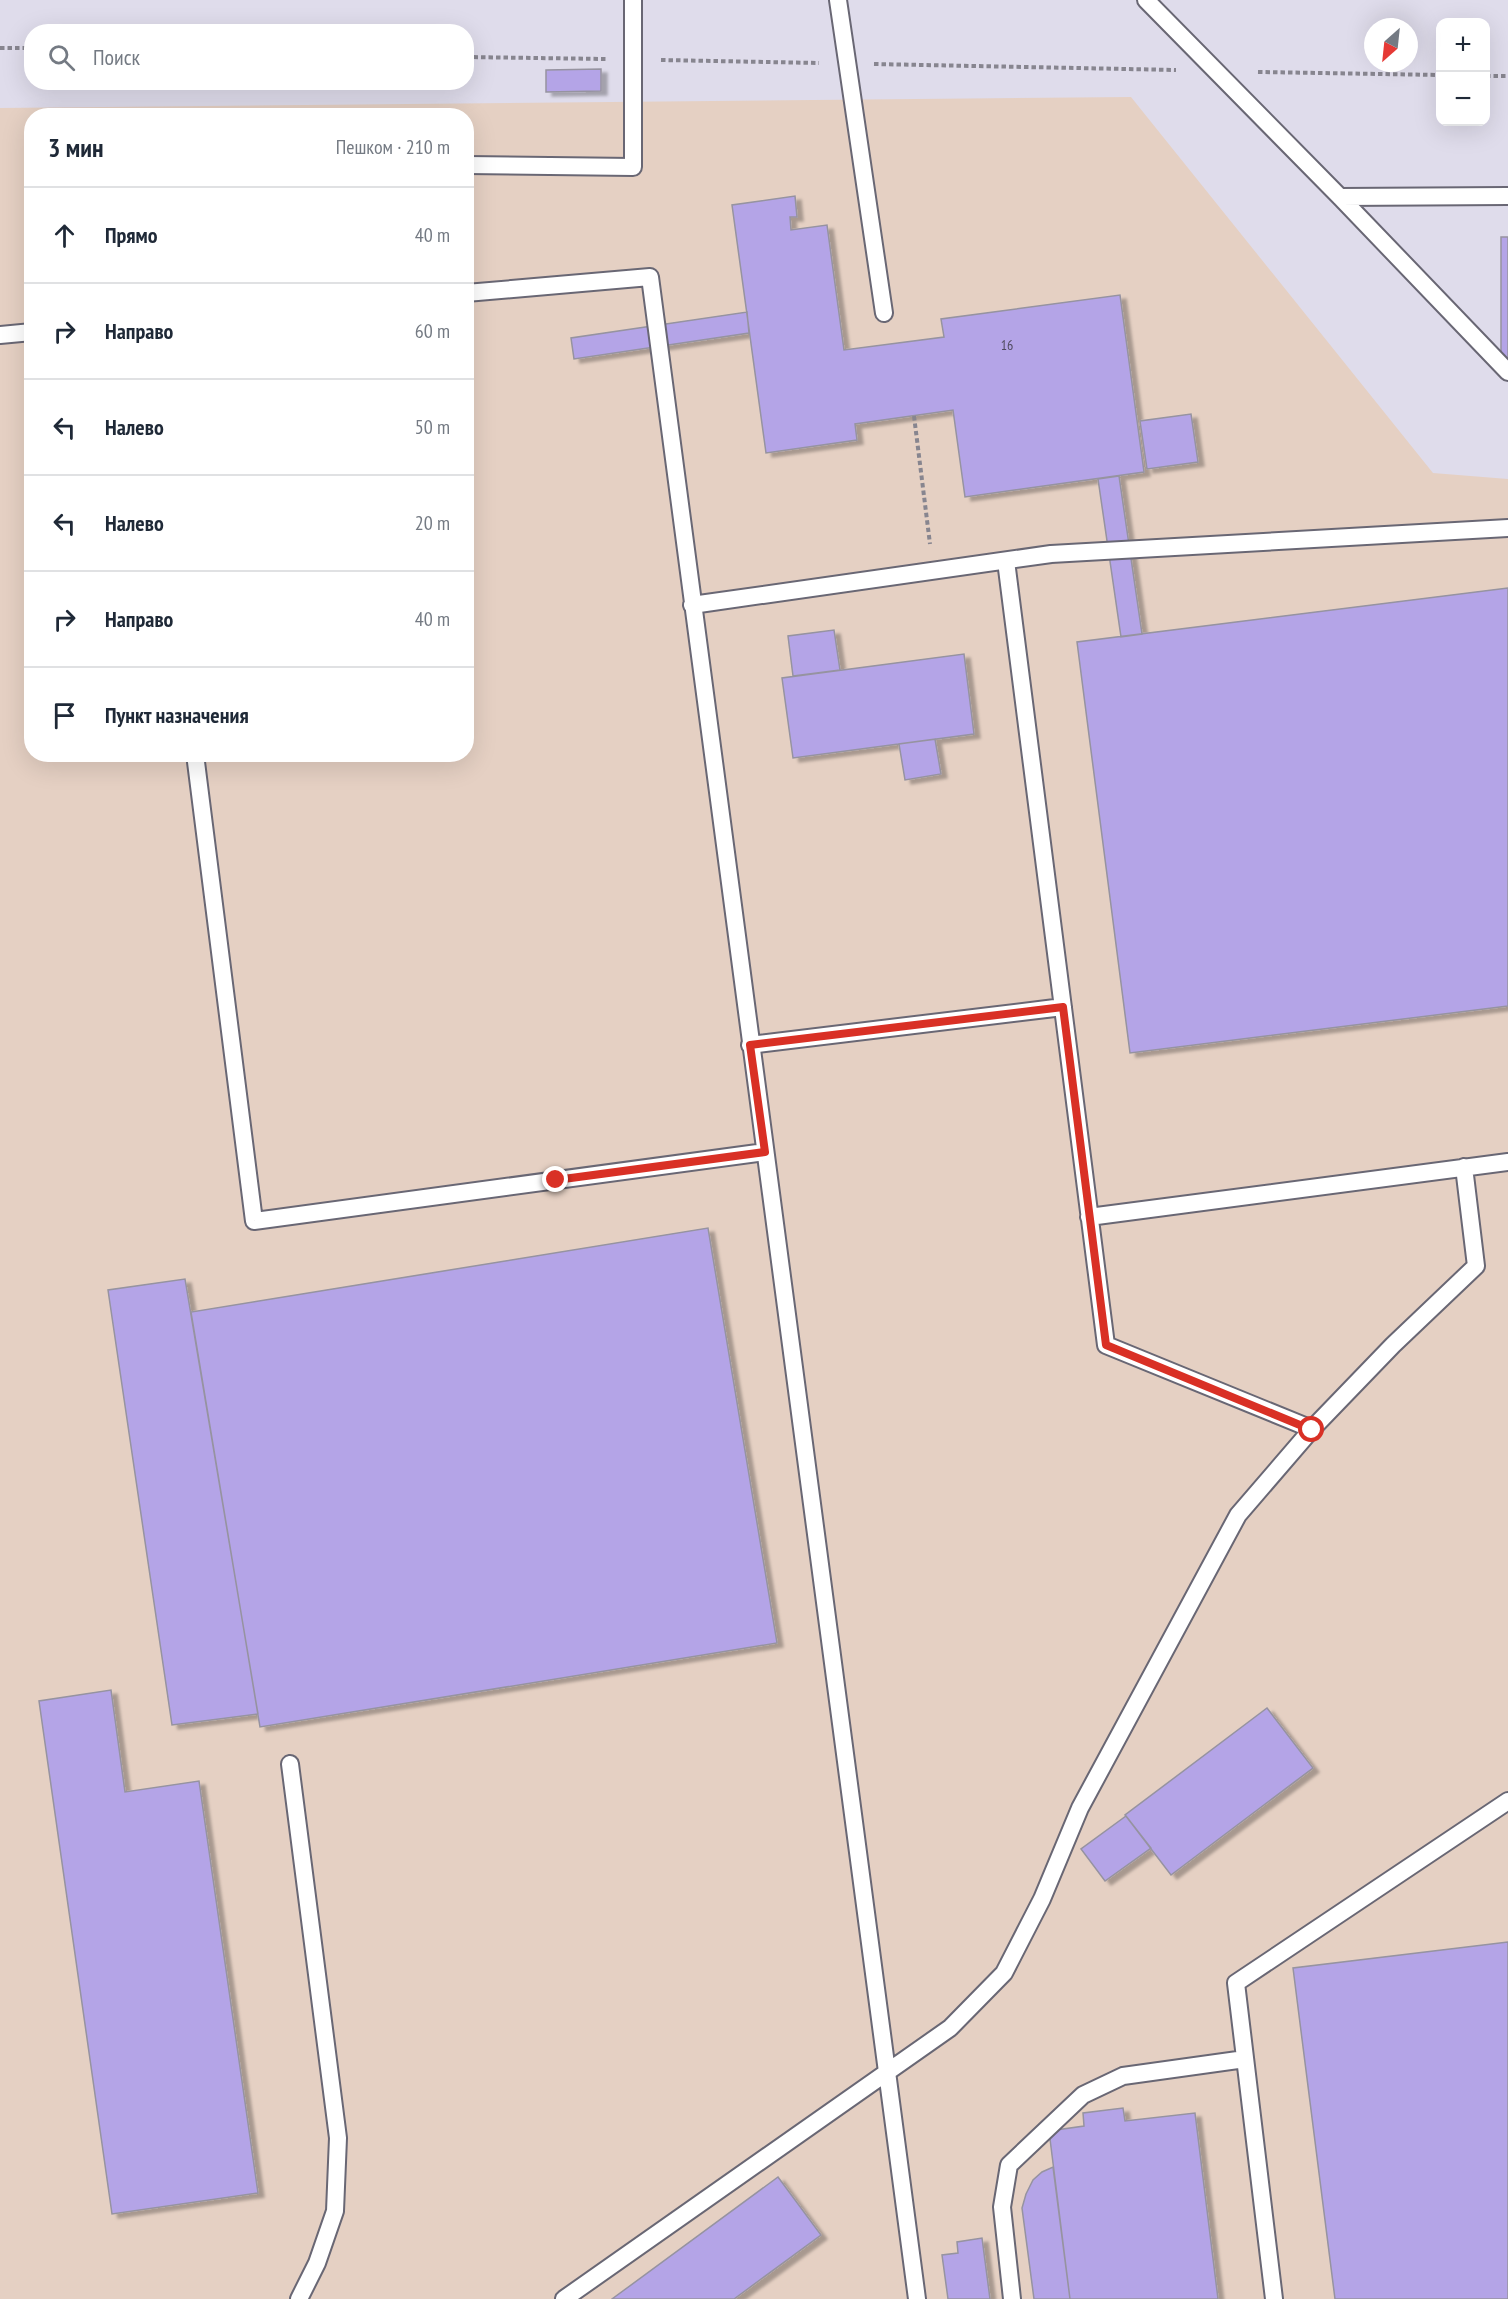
<!DOCTYPE html>
<html lang="ru">
<meta charset="utf-8">
<style>
:root{--surface:#fff;--page:#f2f2f3;--text:#1f2937;--muted:#747a83;--line:#e0e1e3}
body{margin:0;font-family:"PT Sans Narrow",sans-serif;background:var(--page);color:var(--text)}
.controls{position:absolute;right:18px;top:18px;display:grid;overflow:hidden;border-radius:12px;box-shadow:0 6px 24px #0002}
.controls button{width:54px;height:54px;display:grid;place-items:center;padding:0;border:0;border-bottom:2px solid var(--line);background:var(--surface);color:var(--text);font:30px sans-serif}
.compass{position:absolute;left:1364px;top:18px;width:54px;height:54px;border-radius:50%;background:var(--surface);box-shadow:0 6px 24px #0002;rotate:207deg}
.stop{position:absolute;width:18px;height:18px;margin:-14px;border:4px solid #d93025;border-radius:50%;background:#fff}
.stop.end{background:#d93025;border-color:#fff;box-shadow:0 2px 6px #0008}
.list{margin:0;padding:0;list-style:none}
h2{display:flex;justify-content:space-between;align-items:center;height:78px;margin:0;padding:0 24px;font-size:26px}
h2 small{font-size:20px;font-weight:400;color:var(--muted)}
.list li{display:grid;grid-template-columns:39px 1fr auto;gap:18px;align-items:center;box-sizing:border-box;height:96px;padding:0 24px;border-top:2px solid var(--line)}
.list b{display:block;font-size:22px;white-space:nowrap}
.list em{font-size:20px;font-style:normal;color:var(--muted)}
.icon{flex:none;width:33px;height:33px;fill:none;stroke:currentColor;stroke-width:2;stroke-linecap:round;stroke-linejoin:round}
.map{position:relative;flex:none;width:1508px;height:2299px;overflow:hidden}
.search{position:absolute;background:var(--surface);box-shadow:0 6px 24px #0002;left:24px;top:24px;width:450px;height:66px;display:flex;align-items:center;gap:15px;box-sizing:border-box;padding:0 21px;border-radius:24px;color:var(--muted);font-size:22px}
.panel{position:absolute;background:var(--surface);box-shadow:0 6px 24px #0002;left:24px;top:108px;width:450px;height:654px;border-radius:24px}
.map>svg:first-child{display:block}
.industrial{fill:#e5d0c3;fill-rule:evenodd}
.building{fill:#b4a4e7;stroke:#9693a0;stroke-width:1.5;filter:url(#shadow)}
.lines{fill:none;stroke-linecap:round;stroke-linejoin:round}
.lane-casing{stroke:#696774;stroke-width:20}
.path{stroke:#87858f;stroke-width:4;stroke-dasharray:4.5 3;stroke-linecap:butt}
.lane{stroke:#fff;stroke-width:16}
.route{stroke:#d93025;stroke-width:8}
.labels{text-anchor:middle;dominant-baseline:central;stroke-width:5;stroke-linejoin:round;paint-order:stroke}
.number-label{font-size:14px;fill:#4f4a5e}
</style>
<div class="map">
<svg width="1508" height="2299" viewBox="0 0 1508 2299">
<defs>
<filter id="shadow"><feDropShadow dx="6" dy="4" stdDeviation="1.5" flood-color="#0004"/></filter>
</defs>
<rect width="100%" height="100%" fill="#dfdceb"/>
<!-- industrial -->
<path class="industrial" d="M1131,97l302,376 75,6v1820h-1508v-2191zM32,116h434v638h-434z"/>
<!-- building -->
<path class="building" d="M601,69v22l-55,1v-22z
M795,196l2,21h-7l1,13 36,-5 17,125 100,-13 -3,-18 179,-24 24,177 -179,25 -12,-87 -98,14 2,16 -91,13 -34,-248z
M1501,237h7v125h-7z
M747,312l2,21 -175,26 -3,-21z
M1191,414l7,48 -51,7 -7,-48z
M1119,476l23,158 -21,3 -23,-158z
M1508,588v418l-378,47 -53,-411z
M834,630l6,40 -47,6 -5,-40z
M964,654l10,80 -181,24 -11,-80z
M935,739l6,35 -36,6 -6,-36z
M708,1228l69,415 -517,84 -69,-415z
M185,1279l73,435 -86,11 -64,-435z
M111,1690l14,102 74,-11 59,412 -146,21 -73,-513z
M1267,1708l46,60 -142,107 -46,-60z
M1126,1816l25,32 -46,33 -24,-32z
M1508,1942v357h-173l-42,-331z
M1123,2108l2,13 70,-8 23,186h-148l-21,-168 35,-5 -1,-13z
M1053,2167l17,132h-36l-12,-91 4,-14 7,-14 9,-8z
M778,2177l43,58 -87,64h-122z
M982,2238l8,61h-42l-6,-44 16,-2 -1,-11z"/>
<g class="lines">
<defs>
<path id="lane" d="M838,0l46,313
M1146,0l194,197 168,175
M466,165l167,2v-167
M1340,197l168,-1
M466,293l184,-16 267,2022
M0,335l32,-3
M1006,561l100,784 206,84
M692,605l359,-51 457,-26
M195,754l59,467 511,-69
M750,1045l313,-38
M1089,1217l419,-55
M290,1764l48,374 -3,73 -18,52 -18,36
M564,2299l386,-271 54,-55 38,-74 38,-91 158,-293 74,-86 81,-84 83,-79 -12,-99
M1012,2299l-10,-92 7,-42 74,-70 40,-19 122,-17
M1274,2299l-38,-316 272,-182"/>
</defs>
<!-- lane casing -->
<use href="#lane" class="lane-casing"/>
<!-- path -->
<path class="path" d="M0,48h32
M466,57l140,2
M661,60l158,3
M874,64l302,6
M1258,72l182,3
M1486,76h22
M914,416l16,128"/>
<!-- lane -->
<use href="#lane" class="lane"/>
</g>
<g class="lines">
<!-- route -->
<path class="route" d="M556,1180l209,-28 -15,-107 313,-38 43,338 206,85"/>
</g>
<g class="labels">
<!-- number labels -->
<g class="number-label">
<text x="1007" y="345">16</text>
</g>
</g>
</svg>
<div class="controls">
<button>+</button>
<button>−</button>
</div>
<svg class="compass" viewBox="-18 -18 36 36"><path d="M0-13l5 13h-10z" fill="#e53935"/><path d="M0 13l5-13h-10z" fill="#747a83"/></svg>
<div class="stop" style="left:1312px;top:1430px"></div>
<div class="stop end" style="left:556px;top:1180px"></div>
<div class="search"><svg class="icon" aria-label="search" viewBox="0 0 24 24"><circle cx="10" cy="10" r="6"/><path d="M15 15l6 6"/></svg>Поиск</div>
<section class="panel">
<h2>3 мин<small>Пешком · 210 m</small></h2>
<ul class="list">
<li><svg class="icon" aria-label="ahead" viewBox="0 0 24 24"><path d="M12 20V5M6 11l6-6 6 6"/></svg><div><b>Прямо</b></div><em>40 m</em></li>
<li><svg class="icon" aria-label="right" viewBox="0 0 24 24"><path d="M7 20v-9h11M14 6l5 5-5 5"/></svg><div><b>Направо</b></div><em>60 m</em></li>
<li><svg class="icon" aria-label="left" viewBox="0 0 24 24"><path d="M17 20v-9H6M10 6l-5 5 5 5"/></svg><div><b>Налево</b></div><em>50 m</em></li>
<li><svg class="icon" aria-label="left" viewBox="0 0 24 24"><path d="M17 20v-9H6M10 6l-5 5 5 5"/></svg><div><b>Налево</b></div><em>20 m</em></li>
<li><svg class="icon" aria-label="right" viewBox="0 0 24 24"><path d="M7 20v-9h11M14 6l5 5-5 5"/></svg><div><b>Направо</b></div><em>40 m</em></li>
<li><svg class="icon" aria-label="arrive" viewBox="0 0 24 24"><path d="M6 21V4h12l-3 4 3 4H6"/></svg><div><b>Пункт назначения</b></div></li>
</ul>
</section>
</div>
